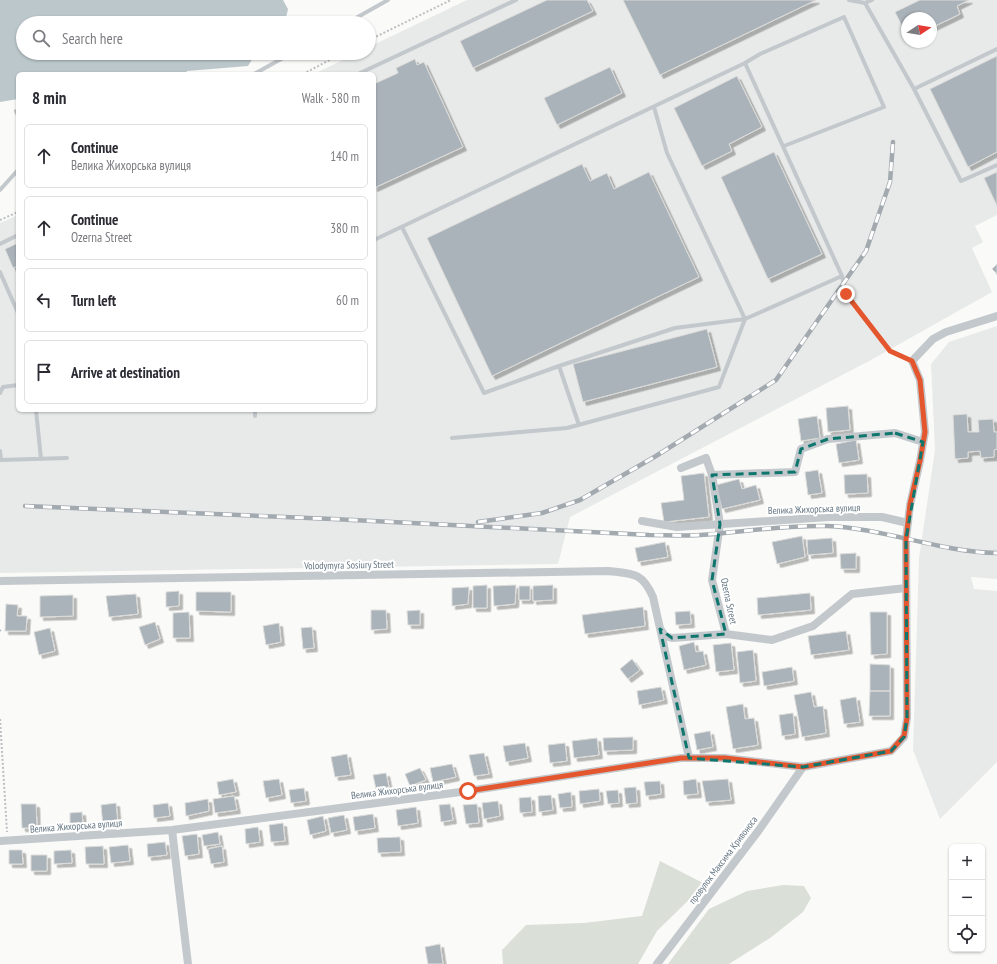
<!DOCTYPE html>
<meta charset="utf-8">
<style>
:root{--surface:#fff;--page:#f7f7f7;--text:#2b2b33;--muted:#7c7c81;--line:#e1e1e2}
body{margin:0;font-family:"PT Sans Narrow",sans-serif;background:var(--page);color:var(--text)}
.controls{position:absolute;right:12px;bottom:12px;display:grid;overflow:hidden;border-radius:6px;box-shadow:0 1px 3px #0004}
.controls button{width:36px;height:36px;display:grid;place-items:center;padding:0;border:0;border-bottom:1px solid var(--line);background:var(--surface);color:var(--text);font:20px sans-serif}
.compass{position:absolute;left:901px;top:12px;width:36px;height:36px;border-radius:50%;background:var(--surface);box-shadow:0 1px 3px #0004;rotate:78deg}
.stop{position:absolute;width:12px;height:12px;margin:-9px;border:3px solid #e4572e;border-radius:50%;background:#fff}
.stop.end{background:#e4572e;border-color:#fff;box-shadow:0 1px 4px #0008}
.list{margin:0;padding:0;list-style:none}
h2{display:flex;justify-content:space-between;align-items:center;height:52px;margin:0;padding:0 16px;font-size:17px}
h2 small{font-size:13px;font-weight:400;color:var(--muted)}
.list li{display:grid;grid-template-columns:26px 1fr auto;gap:12px;align-items:center;box-sizing:border-box;height:64px;margin:0 8px 8px;padding:0 8px;border:1px solid var(--line);border-radius:6px}
.list b{display:block;font-size:15px;white-space:nowrap}
.list p{margin:0;font-size:13px;white-space:nowrap;color:var(--muted)}
.list em{font-size:13px;font-style:normal;color:var(--muted)}
.icon{flex:none;width:22px;height:22px;fill:none;stroke:currentColor;stroke-width:2;stroke-linecap:round;stroke-linejoin:round}
.map{position:relative;flex:none;width:997px;height:964px;overflow:hidden}
.search{position:absolute;background:var(--surface);box-shadow:0 1px 3px #0004;left:16px;top:16px;width:360px;height:44px;display:flex;align-items:center;gap:10px;box-sizing:border-box;padding:0 14px;border-radius:22px;color:var(--muted);font-size:15px}
.panel{position:absolute;background:var(--surface);box-shadow:0 1px 3px #0004;left:16px;top:72px;width:360px;height:340px;border-radius:6px}
.map>svg:first-child{display:block}
.built{fill:#e8e9e9;fill-rule:evenodd}
.green{fill:#dadfd7}
.water{fill:#bbc7cb}
.building{fill:#aab3b9;stroke:#dcdcda;filter:url(#shadow)}
.lines{fill:none;stroke-linecap:round;stroke-linejoin:round}
.path{stroke:#bbbfc2;stroke-width:2;stroke-dasharray:2 2;stroke-linecap:butt}
.lane{stroke:#c3c8cc;stroke-width:4}
.street{stroke:#c3c8cc;stroke-width:8}
.rail-casing{stroke:#a2aab0;stroke-width:4.5}
.rail{stroke:#fff;stroke-width:3;stroke-dasharray:9;stroke-linecap:butt}
.route{stroke:#e4572e;stroke-width:5}
.marked{fill:none;stroke:#0f766e;stroke-width:3;stroke-dasharray:8 5;stroke-linejoin:round}
.labels{text-anchor:middle;dominant-baseline:central;stroke-width:4;stroke-linejoin:round;paint-order:stroke}
.street-label{font-size:10px;fill:#657683;stroke:#fff}
</style>
<div class="map">
<svg width="997" height="964" viewBox="0 0 997 964">
<defs>
<filter id="shadow"><feDropShadow dx="3.5" dy="3.5" stdDeviation="0" flood-color="#0004"/></filter>
</defs>
<rect width="100%" height="100%" fill="#fafaf8"/>
<!-- built -->
<path class="built" d="M467,0h530v215l-22,11 8,16 -11,6 20,44 -121,68 -301,157 -12,47 -558,9v-350l18,-8v195h356v-336h-60l43,-21h12v-6zM907,18h24v24h-24z
M997,326v253l-26,-2 3,12 23,2v171l-57,57 -27,-69 6,-192 16,-108 -4,-86 18,-22z"/>
<!-- green -->
<path class="green" d="M660,861l45,23 -48,47 -19,33h-135l-1,-14 24,-25 58,-2 58,-7z
M783,885l21,1 7,12 -8,14 -33,26 -41,26h-61l41,-55 38,-18z"/>
<!-- water -->
<path class="water" d="M0,0h283l5,9 -2,9 -6,5h-257v30h233l-8,13 -61,5 -2,3h-167v25l-18,3z"/>
<!-- building -->
<path class="building" d="M547,0h40l6,11 -120,57 -13,-27z
M623,0h193l-156,75z
M920,0h49l-12,6 3,8 -29,14v-10h-24v18l-12,-24z
M997,56v96l-29,15 -38,-78z
M415,59l2,6 7,-3 39,85 -89,41v-104l24,-11 -2,-5z
M610,67l12,26 -65,32 -13,-27z
M737,76l25,51 -33,17 3,7 -30,15 -28,-58z
M774,152l48,102 -54,25 -47,-102z
M582,164l8,17 17,-8 7,16 35,-17 50,105 -207,99 -65,-138z
M997,172v34l-13,-28z
M18,243v23l-5,2 -8,-19z
M997,264v10l-5,-5z
M707,329l10,38 -134,35 -10,-38z
M848,406l2,24 -22,2 -2,-24z
M967,414l1,18h11l-1,-12 15,-1 1,13h3v17l-3,1v7l-13,1 -1,-7 -12,1v6l-13,1 -2,-44z
M817,416l3,22 -19,3 -3,-22z
M856,440l3,20 -20,3 -3,-19z
M818,470l4,23 -14,2 -3,-23z
M704,473l5,44 -45,5 -3,-19 23,-3 -3,-24z
M867,474l1,19 -23,1 -1,-19z
M739,479l3,10 14,-4 4,15 -38,9 -6,-24z
M802,536l3,21 -28,7 -5,-22z
M832,538l1,15 -25,2 -1,-15z
M665,542l3,15 -30,5 -3,-14z
M856,553v16h-15l-1,-15z
M487,585v23h-14v-22z
M516,585l-1,19 -21,2 -1,-20z
M553,585v15l-20,1v-15z
M519,586h11v14h-11z
M469,587l-1,17 -16,2v-18z
M179,591v15l-13,1v-15z
M196,592h35v20l-35,-1z
M810,593l1,17 -53,5 -1,-17z
M136,594l2,20 -29,3 -3,-21z
M73,595v21l-33,1v-21z
M6,604l12,1 -1,11h10l-1,15h-21z
M643,607l2,19 -60,8 -3,-19z
M371,610h15l1,19 -16,1z
M420,610v15h-12l-1,-14z
M690,611l1,13 -15,1 -1,-13z
M189,612l1,26h-17v-25z
M870,612h17v42l-16,1z
M155,622l5,17 -15,6 -6,-18z
M279,623l2,19 -15,3 -3,-19z
M312,627l2,21 -11,1 -2,-21z
M50,628l5,23 -16,4 -5,-23z
M846,631l3,19 -38,5 -3,-19z
M694,642l2,10 7,-1 3,14 -22,5 -5,-24z
M731,643l3,27 -18,2 -3,-27z
M753,650l3,31 -16,2 -3,-31z
M632,659l8,11 -12,9 -8,-10z
M870,664l20,1v26h-20z
M792,667l2,14 -30,5 -2,-14z
M661,687l3,13 -25,5 -2,-14z
M870,691h20v25h-21z
M811,692l3,15 9,-1 3,27 -24,4 -8,-42z
M856,697l4,25 -16,2 -4,-24z
M743,704l2,15 9,-1 4,27 -25,4 -7,-42z
M793,713l2,21 -13,2 -3,-21z
M710,731l3,16 -16,3 -3,-16z
M633,737v13l-29,1 -1,-13z
M597,738l2,17 -25,3 -2,-17z
M525,743l3,15 -22,4 -3,-16z
M565,743l2,18 -17,2 -2,-18z
M484,753l5,21 -15,2 -5,-21z
M347,754l4,21 -16,2 -4,-20z
M452,764l4,13 -23,5 -3,-14z
M420,768l6,12 -16,6 -5,-12z
M386,773l3,14 -13,2 -3,-14z
M233,779l3,13 -17,3 -2,-13z
M279,779l3,16 -16,3 -3,-17z
M696,779l2,15 -14,1 -1,-14z
M728,779l3,21 -25,2 -4,-21z
M660,781l1,13 -15,2 -2,-14z
M636,787l1,16 -11,1 -2,-16z
M304,788l2,13 -15,2 -2,-13z
M599,789l1,12 -20,3 -1,-13z
M618,790l1,13 -11,1 -2,-13z
M571,792l1,15 -12,1 -2,-14z
M551,795l2,15 -14,2 -1,-16z
M234,796l3,14 -22,3 -2,-14z
M531,797l1,15 -12,1 -1,-15z
M208,799l1,12 -23,5 -1,-13z
M498,801l2,15 -16,3 -2,-16z
M116,803l2,21 -15,2 -2,-21z
M168,803l2,13 -16,2 -1,-13z
M21,804h15l1,24h-15z
M450,804l3,16 -12,2 -2,-17z
M477,804l2,19 -13,1 -3,-19z
M416,807l2,16 -20,3 -2,-16z
M82,812l1,14 -13,1v-14z
M373,814l2,14 -20,3 -2,-14z
M344,815l3,15 -16,3 -3,-15z
M323,816l3,15 -16,4 -3,-15z
M283,823l2,18 -14,1 -2,-17z
M258,827l2,15 -14,2 -1,-15z
M218,832l2,12 -16,2 -2,-11z
M197,834l2,20 -14,2 -3,-20z
M400,837l1,15 -23,1 -1,-15z
M165,842l2,13 -19,2 -1,-13z
M128,845l2,16 -19,2 -2,-16z
M103,846l1,18h-18l-1,-17z
M222,846l2,16 -13,2 -3,-15z
M9,850h13l1,14h-14z
M71,850l1,13 -18,1v-13z
M31,855h16v16h-16z
M440,944l3,20h-15l-3,-17z"/>
<g class="lines">
<!-- path -->
<path class="path" d="M369,40l82,-40
M303,74l40,-21
M0,220l18,-8
M0,631l1,-1
M0,719l7,113"/>
<!-- lane -->
<path class="lane" d="M849,0l16,3 7,-3
M865,3l49,86 47,92 36,-16
M347,23l41,-23
M745,63l15,-9 84,-37 40,90 -100,39
M254,74l38,-21
M358,74l158,-74
M914,89l83,-40
M654,107l13,46 78,166 97,-43
M16,111l2,4
M0,190l18,-20
M402,227l82,166 75,-27 20,59
M374,240l371,-177 97,213 4,18 44,57 22,10
M0,244l18,-9
M0,272l18,41
M0,393l3,-6 15,-2
M36,410l5,49
M255,410v6
M452,438l115,-10 152,-41 26,-68 -70,9 -116,38
M0,451l1,9 66,-2"/>
<!-- street -->
<path class="street" d="M681,468l25,-10 6,17 8,49 -8,56 14,54
M712,475l83,-3 6,-23 27,-10 67,-6 28,9
M642,521l35,6 152,-10h53l26,6
M0,581l608,-10c25,3 34,1 45,26l36,161
M661,630l4,6 7,2 54,-4 46,6 41,-14 39,-32 54,-6
M172,830l16,134
M0,841l172,-11 296,-39 213,-33h44l78,9 88,-16 13,-14 3,-19 -1,-179 4,-34 10,-44 5,-29 -5,-52 -8,-19 21,-22 13,-7 51,-16
M657,964l102,-134 44,-63"/>
<defs>
<path id="rail" d="M25,506l308,13 316,16c17,0 34,1 51,0 42,-3 84,-10 127,-9 57,2 112,26 170,27
M478,522l64,-9 38,-13 76,-44 120,-76 90,-129 24,-69 3,-40"/>
</defs>
<!-- rail casing -->
<use href="#rail" class="rail-casing"/>
<!-- rail -->
<use href="#rail" class="rail"/>
</g>
<g class="lines">
<!-- route -->
<path class="route" d="M468,791l213,-33h44l78,9 88,-16 13,-15 3,-18 -1,-178 4,-36 10,-43 5,-29 -5,-52 -8,-19 -22,-10 -44,-57"/>
</g>
<!-- marked area -->
<path class="marked" d="M895,433l28,9 -17,97 1,179 -3,19 -13,14 -88,16 -114,-9 -29,-129 12,9 54,-4 -14,-54 8,-56 -8,-49 83,-3 6,-23 27,-10z"/>
<g class="labels">
<!-- street labels -->
<g class="street-label">
<text transform="translate(814 509) rotate(-2)">Велика Жихорська вулиця</text>
<text transform="translate(349 565) rotate(-1)">Volodymyra Sosiury Street</text>
<text transform="translate(729 601) rotate(78)">Ozerna Street</text>
<text transform="translate(397 790) rotate(-7)">Велика Жихорська вулиця</text>
<text transform="translate(76 826) rotate(-4)">Велика Жихорська вулиця</text>
<text transform="translate(723 860) rotate(-53)">провулок Максима Кривоноса</text>
</g>
</g>
</svg>
<div class="controls">
<button>+</button>
<button>−</button>
<button><svg class="icon" aria-label="locate" viewBox="0 0 24 24"><circle cx="12" cy="12" r="6"/><path d="M12 2v4M12 18v4M2 12h4M18 12h4"/></svg></button>
</div>
<svg class="compass" viewBox="-18 -18 36 36"><path d="M0-13l5 13h-10z" fill="#e53935"/><path d="M0 13l5-13h-10z" fill="#7c7c81"/></svg>
<div class="stop" style="left:468px;top:791px"></div>
<div class="stop end" style="left:846px;top:294px"></div>
<div class="search"><svg class="icon" aria-label="search" viewBox="0 0 24 24"><circle cx="10" cy="10" r="6"/><path d="M15 15l6 6"/></svg>Search here</div>
<section class="panel">
<h2>8 min<small>Walk · 580 m</small></h2>
<ul class="list">
<li><svg class="icon" aria-label="ahead" viewBox="0 0 24 24"><path d="M12 20V5M6 11l6-6 6 6"/></svg><div><b>Continue</b><p>Велика Жихорська вулиця</p></div><em>140 m</em></li>
<li><svg class="icon" aria-label="ahead" viewBox="0 0 24 24"><path d="M12 20V5M6 11l6-6 6 6"/></svg><div><b>Continue</b><p>Ozerna Street</p></div><em>380 m</em></li>
<li><svg class="icon" aria-label="left" viewBox="0 0 24 24"><path d="M17 20v-9H6M10 6l-5 5 5 5"/></svg><div><b>Turn left</b></div><em>60 m</em></li>
<li><svg class="icon" aria-label="arrive" viewBox="0 0 24 24"><path d="M6 21V4h12l-3 4 3 4H6"/></svg><div><b>Arrive at destination</b></div></li>
</ul>
</section>
</div>
